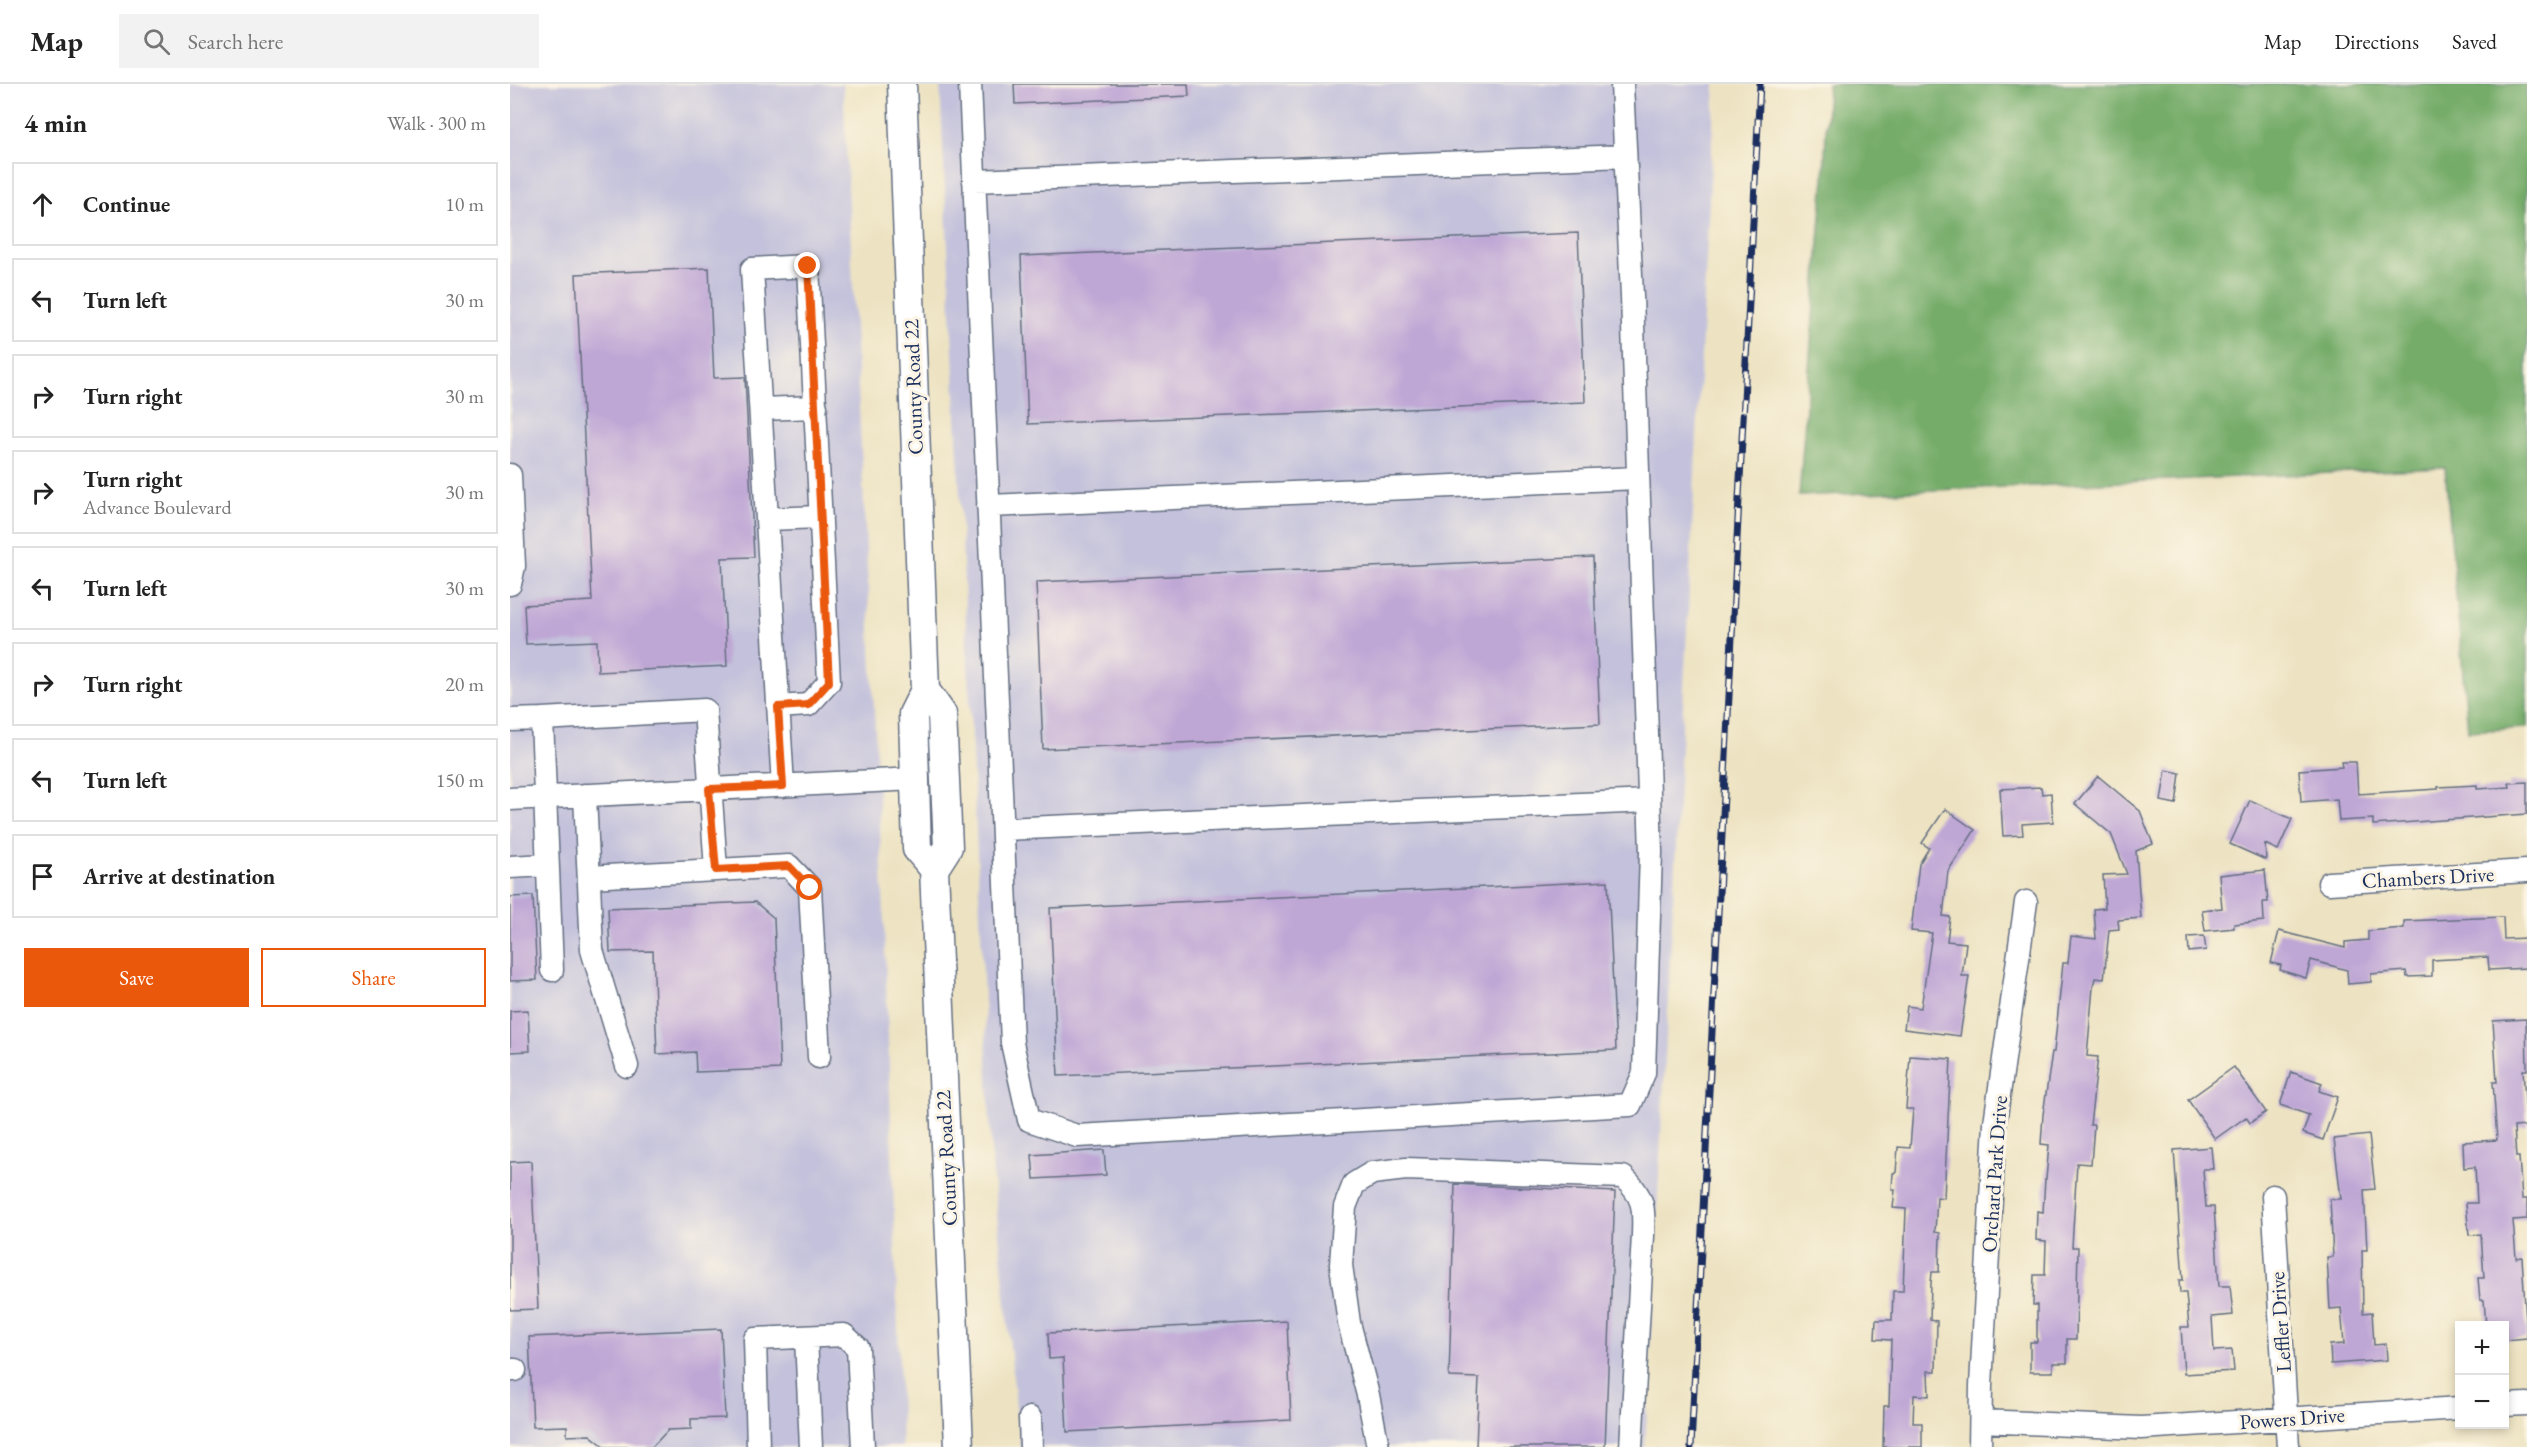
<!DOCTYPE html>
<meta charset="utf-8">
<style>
:root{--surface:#fff;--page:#f2f2f2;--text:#222;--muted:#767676;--line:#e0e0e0;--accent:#ea580c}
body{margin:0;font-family:"EB Garamond",serif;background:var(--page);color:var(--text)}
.controls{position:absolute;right:18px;bottom:18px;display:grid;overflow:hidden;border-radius:0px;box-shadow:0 3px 9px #0003}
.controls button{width:54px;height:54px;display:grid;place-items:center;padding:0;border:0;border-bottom:2px solid var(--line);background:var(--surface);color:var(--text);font:30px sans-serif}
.stop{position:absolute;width:18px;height:18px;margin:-14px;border:4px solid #ea580c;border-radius:50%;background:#fff}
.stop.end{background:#ea580c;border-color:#fff;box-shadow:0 2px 6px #0008}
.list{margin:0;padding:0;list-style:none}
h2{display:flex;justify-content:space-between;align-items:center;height:78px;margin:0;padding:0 24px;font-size:26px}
h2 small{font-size:20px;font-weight:400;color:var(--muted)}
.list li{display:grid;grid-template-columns:39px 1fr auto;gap:18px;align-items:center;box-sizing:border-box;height:84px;margin:0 12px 12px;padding:0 12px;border:2px solid var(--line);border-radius:0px}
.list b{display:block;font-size:22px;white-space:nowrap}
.list p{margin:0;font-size:20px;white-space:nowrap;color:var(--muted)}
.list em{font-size:20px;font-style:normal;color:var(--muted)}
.actions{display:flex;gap:12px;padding:18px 24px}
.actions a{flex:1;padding:14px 0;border:2px solid var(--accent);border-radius:0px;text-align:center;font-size:21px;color:var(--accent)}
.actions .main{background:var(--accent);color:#fff}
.icon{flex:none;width:33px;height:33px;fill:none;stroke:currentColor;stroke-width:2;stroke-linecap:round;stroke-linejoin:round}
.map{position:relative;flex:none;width:2017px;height:1363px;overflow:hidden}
header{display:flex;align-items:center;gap:36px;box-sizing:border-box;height:84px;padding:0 30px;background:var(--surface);border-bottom:2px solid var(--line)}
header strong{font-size:28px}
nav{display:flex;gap:33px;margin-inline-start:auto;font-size:21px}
.search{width:420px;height:54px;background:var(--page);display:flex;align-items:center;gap:15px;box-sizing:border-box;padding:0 21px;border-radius:0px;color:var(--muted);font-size:22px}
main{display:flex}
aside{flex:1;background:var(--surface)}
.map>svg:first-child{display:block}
.industrial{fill:#c3c1db}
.forest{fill:#74ac69;stroke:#486e64;stroke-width:1.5}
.building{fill:#bfa7d5}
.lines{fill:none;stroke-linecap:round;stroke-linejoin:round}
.minor-casing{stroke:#646e81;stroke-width:25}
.major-casing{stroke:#646e81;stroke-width:31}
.minor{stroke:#fff;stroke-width:22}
.major{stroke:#fff;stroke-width:28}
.rail-casing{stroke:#1b2f5e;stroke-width:7}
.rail{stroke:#fcf5e5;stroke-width:4.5;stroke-dasharray:14;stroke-linecap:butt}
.route{stroke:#ea580c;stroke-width:8}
.labels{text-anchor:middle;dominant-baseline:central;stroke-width:6;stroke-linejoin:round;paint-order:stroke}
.street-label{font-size:21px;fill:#1b2f5e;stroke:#fcf5e5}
</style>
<header>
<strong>Map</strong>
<div class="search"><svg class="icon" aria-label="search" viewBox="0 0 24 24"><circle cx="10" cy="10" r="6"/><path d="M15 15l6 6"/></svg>Search here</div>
<nav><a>Map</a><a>Directions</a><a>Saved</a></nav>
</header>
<main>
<aside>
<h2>4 min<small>Walk · 300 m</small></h2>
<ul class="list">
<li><svg class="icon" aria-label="ahead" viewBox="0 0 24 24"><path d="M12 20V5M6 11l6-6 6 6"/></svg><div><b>Continue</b></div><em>10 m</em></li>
<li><svg class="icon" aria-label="left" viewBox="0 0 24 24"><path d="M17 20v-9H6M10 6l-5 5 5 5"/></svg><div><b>Turn left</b></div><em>30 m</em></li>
<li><svg class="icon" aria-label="right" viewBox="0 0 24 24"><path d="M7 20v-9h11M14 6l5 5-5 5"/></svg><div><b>Turn right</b></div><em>30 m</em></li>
<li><svg class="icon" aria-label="right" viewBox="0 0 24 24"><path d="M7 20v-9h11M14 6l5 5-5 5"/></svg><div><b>Turn right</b><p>Advance Boulevard</p></div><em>30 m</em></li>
<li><svg class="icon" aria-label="left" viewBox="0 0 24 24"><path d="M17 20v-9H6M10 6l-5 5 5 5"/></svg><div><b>Turn left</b></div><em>30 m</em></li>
<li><svg class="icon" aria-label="right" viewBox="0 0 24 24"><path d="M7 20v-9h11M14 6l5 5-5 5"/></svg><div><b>Turn right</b></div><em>20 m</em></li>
<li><svg class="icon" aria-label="left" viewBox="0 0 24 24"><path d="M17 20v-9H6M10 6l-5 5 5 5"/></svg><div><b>Turn left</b></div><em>150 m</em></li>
<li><svg class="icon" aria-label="arrive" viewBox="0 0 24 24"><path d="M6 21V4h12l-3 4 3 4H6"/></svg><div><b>Arrive at destination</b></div></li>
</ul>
<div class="actions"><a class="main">Save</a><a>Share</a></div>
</aside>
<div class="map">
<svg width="2017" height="1363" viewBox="0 0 2017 1363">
<rect width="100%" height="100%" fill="#fcf5e5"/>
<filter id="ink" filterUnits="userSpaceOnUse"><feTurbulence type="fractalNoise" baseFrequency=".0167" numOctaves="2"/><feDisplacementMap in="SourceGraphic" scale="12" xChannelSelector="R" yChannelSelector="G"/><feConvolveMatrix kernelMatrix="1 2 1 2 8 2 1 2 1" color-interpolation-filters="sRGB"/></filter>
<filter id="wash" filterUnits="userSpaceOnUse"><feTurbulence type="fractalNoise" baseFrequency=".008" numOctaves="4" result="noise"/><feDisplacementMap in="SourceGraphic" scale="24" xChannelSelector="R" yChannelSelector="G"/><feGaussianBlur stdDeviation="1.35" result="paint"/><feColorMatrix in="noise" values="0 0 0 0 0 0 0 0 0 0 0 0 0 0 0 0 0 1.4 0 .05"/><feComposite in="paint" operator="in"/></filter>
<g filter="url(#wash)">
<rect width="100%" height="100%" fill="#ede3c2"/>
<!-- industrial -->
<path class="industrial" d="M0,0h333l40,806 19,557h-392z
M430,0h775l-70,1363h-625l-28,-283z"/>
<!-- forest -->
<path class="forest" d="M1318,0h699v644l-59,3 -23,-263 -646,28 25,-319z"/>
<g id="blocks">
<!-- building -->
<path class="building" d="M504,0h174l1,12 -174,8z
M1068,149l7,169 -557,22 -7,-168z
M199,184l5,110 31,-1 9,180 -32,1 5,108 -129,6 -1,-31 -71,3 -2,-39 68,-4 -16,-327z
M1083,473l7,167 -557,25 -7,-167z
M1831,678h15l2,32 80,-5v-2l39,-2v4l33,-2 -1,-4 18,-1v32l-154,11v-6l-34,2 -2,-22 -36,3 -2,-32 43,-3z
M1656,686l14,3 -4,31 -15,-3z
M1588,692l42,35 13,33 -17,7 5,67 -23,2 1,9 -10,1 -5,49 -9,-1 -2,9 -6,69 11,1 -8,68h4l-3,39 -14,-1 -5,84h6l-2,92h-9v24h-14v9h-23v-30h7v-37h-4l1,-30h11l1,-34 -10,-1 1,-29 6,1 2,-33h1l3,-34 -8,-1 2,-29 9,-63h2l9,-89h5l3,-27 25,3 -2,-30 11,-1 -2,-33 24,-1 -16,-40 -36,-30z
M1531,703l1,7 9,-1 2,29 -31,2 1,11 -20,1 -3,-47z
M1740,716l42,19 -14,31 -13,-6 1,16 -36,-16z
M1435,725l30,21 -27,41 -5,45 7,1 -3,24 19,2 -4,33h7l-9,60 -56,-7 3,-23 14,2 11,-75 -21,-2 8,-67 10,-16 -7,-5z
M1755,786l3,32h-5l1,19 -30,3v4l-29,3 -3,-21 20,-2 -3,-33z
M1098,797l8,169 -558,26 -8,-168z
M23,812l4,84 -27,1v-84z
M245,818l19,16 6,151 -84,3 -1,-20 -38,2 -4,-103 -43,1 -2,-44z
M1993,833l1,22 22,-1 1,30 -38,2 -1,-13 -56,3v16l-25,1 -1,-6 -35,3v8l-23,2 -1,-14 -36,-10 -5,18 -26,-8 1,-5 -10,-2 8,-32 66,17v-6l23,-2v-9l36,-3v-7z
M1694,852l2,14 -17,2 -1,-15z
M18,926l2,41 -20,1v-41z
M2016,935l1,51h-4l4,56 -13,1 2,30h3l3,42h5v20l-14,1 3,38 6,-1 5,81 -22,2v-14h-19l-2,-26h-4l-2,-22h6l-3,-44 -12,1 -3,-32h11l-2,-36 -11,1 -1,-26 34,-2 -4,-58h4l-4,-61z
M1400,972l41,3 -7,139 -7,-1 -2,35 5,1 -1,39h-7l-1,11 -1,37 7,1 -1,50h-8l1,25 -15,-1 -1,28h9v24h-39l1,-41h5l2,-66 -16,-1 1,-19h16l1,-29h10l3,-82 -13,-1 2,-18h-3l1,-17h3l2,-26 12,1 3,-39h-7z
M1724,983l32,45 -16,11 -4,-6 -31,22 -27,-39z
M1781,988l31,11 -3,8 19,6 -15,43 -20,-7 6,-18 -29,-10z
M1859,1051l6,54 -11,1 3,60h-5l1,63 9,-1 2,33 12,-1 1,16 -56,4 -1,-19 14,-1 -3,-36 -11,1 -3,-52h6l-3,-58h11l-7,-60z
M1701,1063l2,22h-10l3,38h8l5,79h11l3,29 -21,2 2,34 18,-1 2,21 -50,3 -3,-47h8l-3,-34h-6l-1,-13h4l-9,-130z
M594,1066l2,25 -72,4 -2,-24z
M21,1077l7,148 -28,1v-148z
M945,1100l160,8 -10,255h-129l3,-69 -30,-1z
M777,1237l4,99 -224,12 -4,-74 -14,1 -1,-26z
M211,1245l4,89 -34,1v10l-23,1 -16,17h-47l-15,-12 -23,1v-10l-34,1 -4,-90z"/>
</g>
</g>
<g filter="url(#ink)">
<use href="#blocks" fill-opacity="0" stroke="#646e81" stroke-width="1.5"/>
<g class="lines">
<defs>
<path id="minor" d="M460,0l42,959 17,77 48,16 553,-31 14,-32 7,-221 -19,-556 -10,-212
M464,97l651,-25
M251,325l55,-2
M0,391l4,91 -4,18
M478,422l650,-28
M257,435l54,-2
M268,623l30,-2 21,-23 -21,-416 -56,3 31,517
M0,636l32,-1
M75,711l7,155 35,116
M0,715l405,-20
M493,745l646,-28
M0,783l36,-2
M79,793l200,-11 21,22 9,169
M1819,799l198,-12
M42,886l-10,-251 163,-9 11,160
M1763,1112l15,251
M296,1253l5,110
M0,1286h5
M1994,1321l23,-1
M520,1334l1,29
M1471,1337l160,7 319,-20
M248,1363l-3,-108 89,-4 14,13 5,99
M868,1363l-10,-52 -19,-72 -8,-58 4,-58 9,-23 18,-11 34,-4 217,8c22,20 21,31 20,59l-12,211
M1470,1363l1,-61 14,-263 31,-221"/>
<path id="major" d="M392,0l23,606 -12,24 4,135 17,20
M415,606l17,24 6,133 -14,22 25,578"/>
</defs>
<!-- minor casing -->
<use href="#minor" class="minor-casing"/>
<!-- major casing -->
<use href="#major" class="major-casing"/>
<!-- minor -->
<use href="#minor" class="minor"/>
<!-- major -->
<use href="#major" class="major"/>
<defs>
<path id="rail" d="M1181,1363l69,-1363"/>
</defs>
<!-- rail casing -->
<use href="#rail" class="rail-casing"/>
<!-- rail -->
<use href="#rail" class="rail"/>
</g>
</g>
<g class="lines" filter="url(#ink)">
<!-- route -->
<path class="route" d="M298,182l21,416 -21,23 -30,2 5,79 -74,3 7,81 73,-4 21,22"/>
</g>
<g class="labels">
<!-- street labels -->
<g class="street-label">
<text transform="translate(403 303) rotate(-92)">County Road 22</text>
<text transform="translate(1918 793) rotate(-3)">Chambers Drive</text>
<text transform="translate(436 1074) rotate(-93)">County Road 22</text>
<text transform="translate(1484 1090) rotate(-86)">Orchard Park Drive</text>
<text transform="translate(1770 1238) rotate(-94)">Leffler Drive</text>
<text transform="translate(1782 1334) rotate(-4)">Powers Drive</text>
</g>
</g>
</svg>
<div class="controls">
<button>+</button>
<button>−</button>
</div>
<div class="stop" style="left:300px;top:804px"></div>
<div class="stop end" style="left:298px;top:182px"></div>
</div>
</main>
